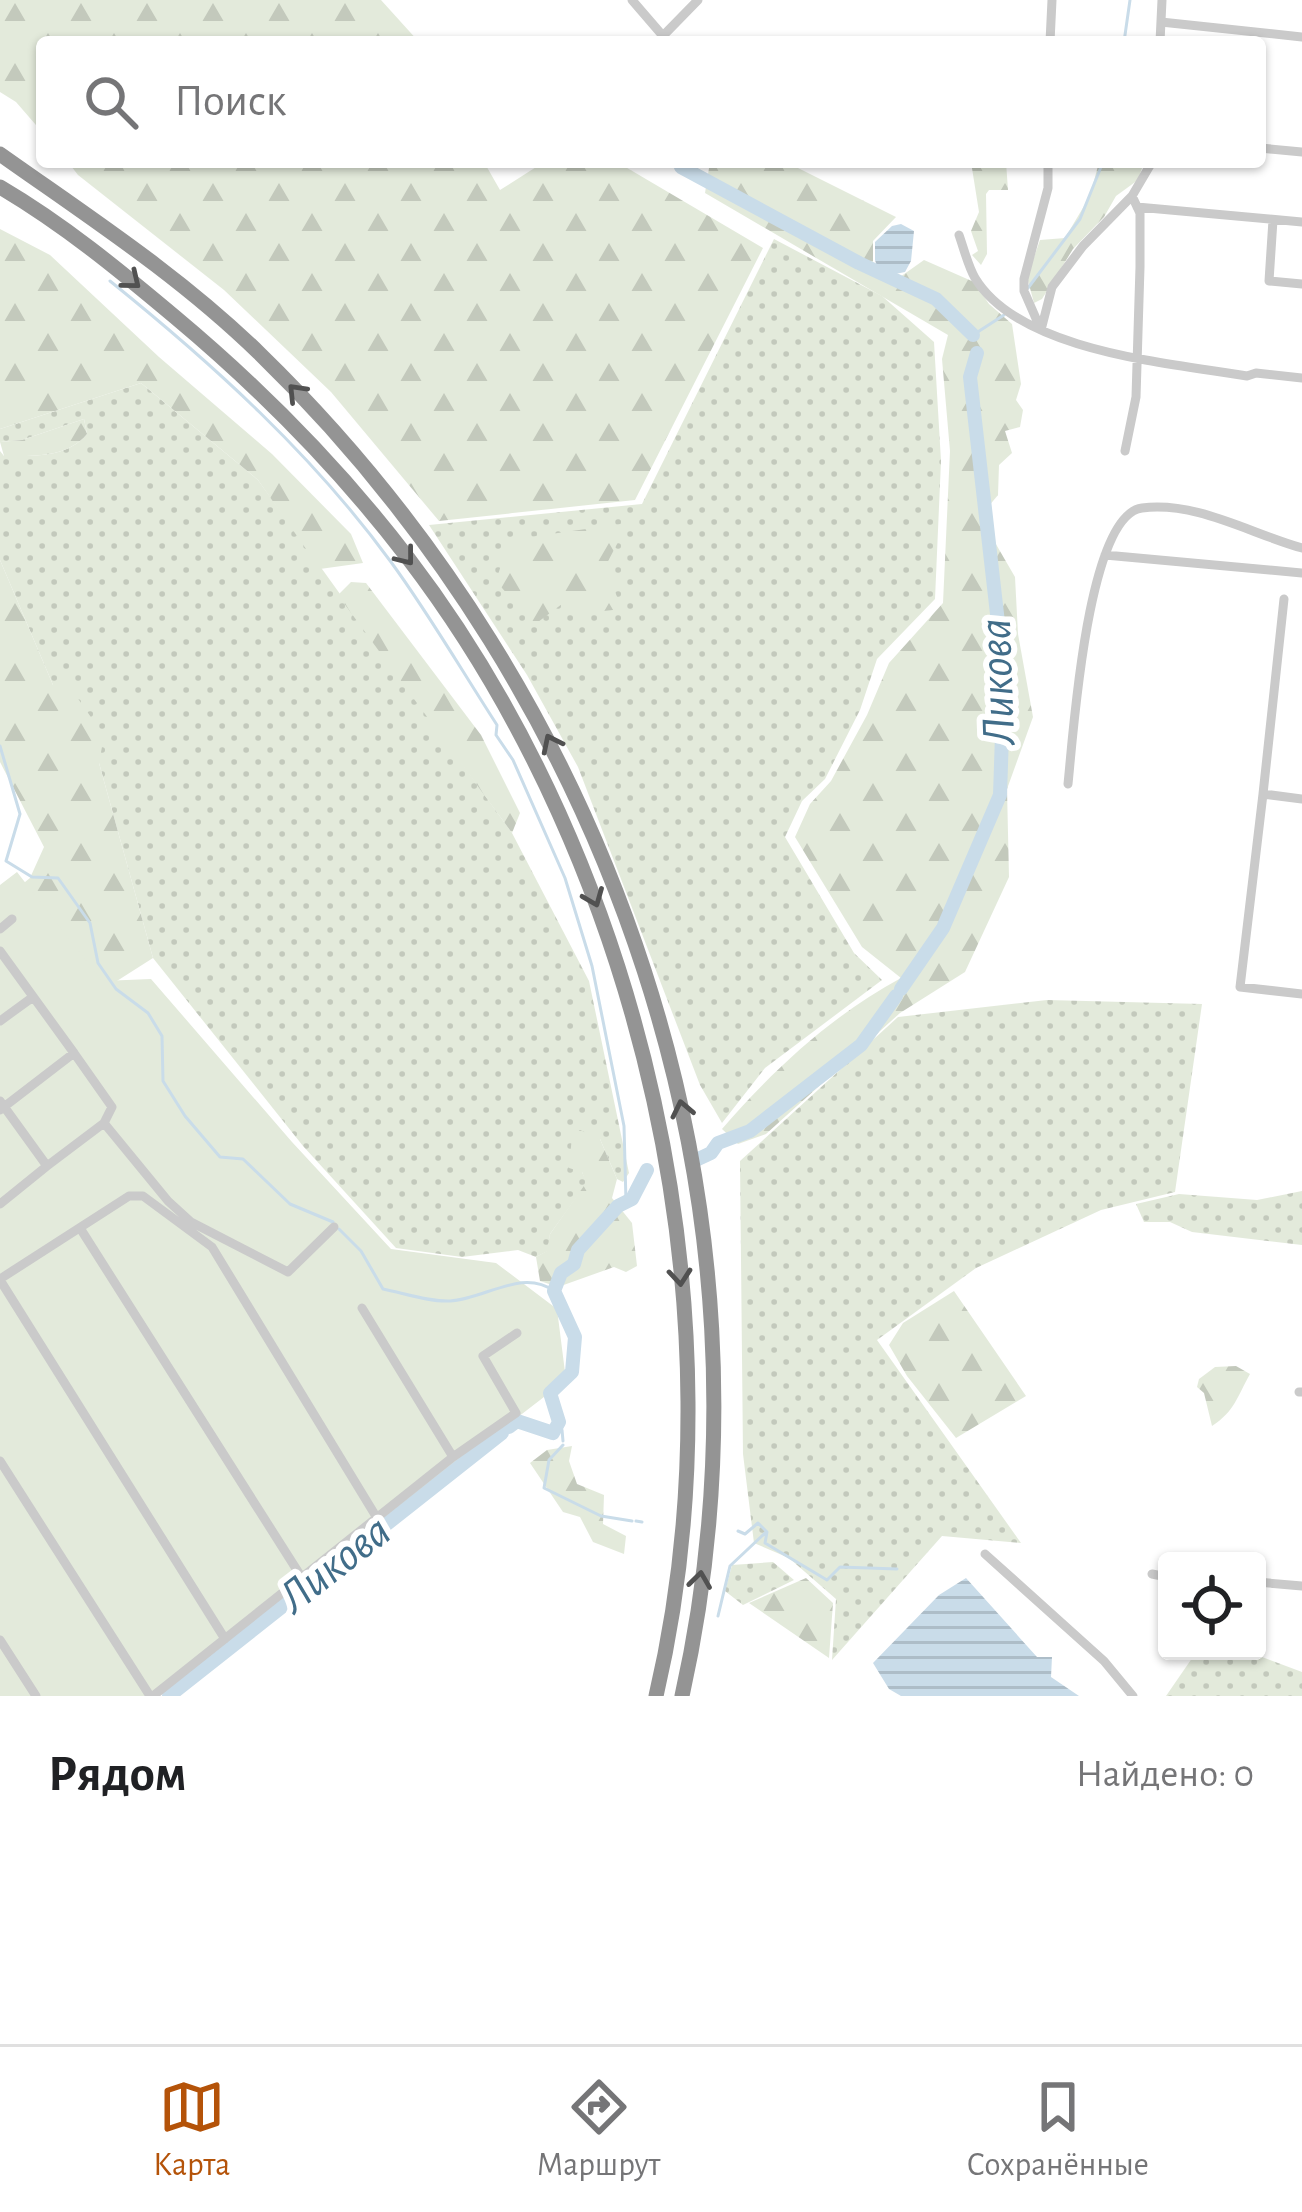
<!DOCTYPE html>
<html lang="ru">
<meta charset="utf-8">
<style>
:root{--surface:#fff;--page:#f2f2f2;--text:#202124;--muted:#757577;--line:#e0e0e0;--accent:#b45309}
body{margin:0;font-family:"Alegreya Sans",sans-serif;background:var(--page);color:var(--text)}
.controls{position:absolute;right:36px;bottom:36px;display:grid;overflow:hidden;border-radius:12px;box-shadow:0 3px 9px #0004}
.controls button{width:108px;height:108px;display:grid;place-items:center;padding:0;border:0;border-bottom:3px solid var(--line);background:var(--surface);color:var(--text);font:60px sans-serif}
.list{margin:0;padding:0;list-style:none}
h2{display:flex;justify-content:space-between;align-items:center;height:156px;margin:0;padding:0 48px;font-size:51px}
h2 small{font-size:39px;font-weight:400;color:var(--muted)}
.icon{flex:none;width:66px;height:66px;fill:none;stroke:currentColor;stroke-width:2;stroke-linecap:round;stroke-linejoin:round}
.map{position:relative;flex:none;width:1302px;height:1696px;overflow:hidden}
.search{position:absolute;background:var(--surface);box-shadow:0 3px 9px #0004;left:36px;right:36px;top:36px;height:132px;display:flex;align-items:center;gap:30px;box-sizing:border-box;padding:0 42px;border-radius:12px;color:var(--muted);font-size:45px}
.sheet{height:348px;background:var(--surface)}
nav{display:flex;justify-content:space-around;align-items:center;box-sizing:border-box;height:168px;border-top:3px solid var(--line);background:var(--surface);font-size:33px;color:var(--muted)}
nav a{display:grid;justify-items:center;gap:6px}
nav .on{color:var(--accent)}
.map>svg:first-child{display:block}
.grass{fill:url(#grass-dots)}
.forest{fill:url(#forest-firs)}
.garden{fill:#e3eadb}
.water{fill:url(#water-rules)}
.lines{fill:none;stroke-linecap:round;stroke-linejoin:round}
.stream{stroke:#c9dce9;stroke-width:3}
.river{stroke:#c9dce9;stroke-width:14}
.street{stroke:#cacaca;stroke-width:9}
.highway{stroke:#949494;stroke-width:15}
.oneway{stroke:#515151}
.labels{text-anchor:middle;dominant-baseline:central;stroke-width:12;stroke-linejoin:round;paint-order:stroke}
.water-label{font-size:48px;font-style:italic;fill:#416d89;stroke:#fff}
</style>
<div class="map">
<svg width="1302" height="1696" viewBox="0 0 1302 1696">
<defs>
<pattern id="grass-dots" width="8" height="8" patternUnits="userSpaceOnUse" patternTransform="scale(3)"><rect width="8" height="8" fill="#e3eadb"/><path d="M2 2h.1M6 6h.1" fill="none" stroke="#c3c9bc" stroke-width="1.8" stroke-linecap="round"/></pattern>
<pattern id="forest-firs" width="22" height="20" patternUnits="userSpaceOnUse" patternTransform="scale(3)"><rect width="22" height="20" fill="#e3eadb"/><path d="M5 1l3.5 6h-7zM16 11l3.5 6h-7z" fill="#c3c9bc"/></pattern>
<pattern id="water-rules" width="6" height="5" patternUnits="userSpaceOnUse" patternTransform="scale(3)"><rect width="6" height="5" fill="#c9dce9"/><path d="M0 2.5h6" fill="none" stroke="#adbdc8"/></pattern>
</defs>
<rect width="100%" height="100%" fill="#fff"/>
<!-- grass -->
<path class="grass" d="M774,239l108,57 52,46 7,119 -6,138 -58,60 -17,51 -35,69 -23,22 -17,36 69,116 28,27 -117,88 -43,55 -22,-38 -122,-318 -51,-92 -98,-150 213,-21z
M141,383l117,97 254,353 77,148 40,192 -6,9 -6,-3 -17,-40 -18,33 5,11 -37,51 -2,17 -12,6 -18,-7 -56,7 -66,-9 -93,-102 -150,-188 -54,-195 -46,-78 -53,-125v-109l4,5c30,0 63,2 83,-22l-3,-15 -62,21 -22,2v-13z
M1047,1000l155,4 -27,188 -74,18 -125,58 -99,72 144,203 -79,-7 -110,124 4,-61 -47,-41 -35,-15 -11,-89 -3,-293 158,-144z
M1302,1191v54l-110,-13 -22,-10h-26l-8,-18 43,-10 78,6z
M773,1562l21,18 -51,25 -18,-14 7,-26z
M1197,1651h49l56,21v24h-136z"/>
<!-- forest -->
<path class="forest" d="M0,0h381l38,42h-377v90l-26,-30 -16,-10z
M68,162h416l16,28 44,-28h73l146,86 -128,252 -196,21 -108,-129 -107,-102 -146,-115z
M710,162h76l110,55 -23,24v23l7,14 20,-1 24,-17 50,22 15,22 23,20 9,60 -5,16 7,10 -3,17 -15,4 7,22 -13,12 -1,30 -10,12 -2,20 29,50 3,57 15,83 -26,72 2,88 -44,95 -65,41 -134,121 -28,10 -16,-15c52,-60 109,-113 179,-151l-39,-31 -67,-110 15,-33 21,-23 36,-66 22,-52 54,-60 7,-152 -8,-92 6,-24 -243,-142z
M971,162h35l2,28h-19l-3,4 1,60 -6,11 -9,-10 6,-4 -7,-20 8,-19z
M1099,162h45l-6,18 -22,16 -12,21 -31,32 -31,50 -8,4 -7,-26 13,-37 25,-2 25,-42z
M0,229l50,26 109,102 113,97 79,80 12,29 -43,6 -62,-89 -117,-97 -141,46z
M84,419l3,15c-20,24 -53,22 -83,22l-4,-14 22,-2z
M628,523l-23,44 17,42 -37,4 -23,-9 -28,21 -38,-44 13,-41z
M0,560l53,125 17,2 34,49 -5,27 54,195 -88,56 -56,-119 21,-17 14,-31 -44,-85z
M351,582l15,1 115,152 39,78 -8,20 -174,-238z
M580,1130l20,9 17,40 -5,19 20,25 5,43 -11,6 -12,-5 -56,20 -18,-6 -4,-24 11,-6 3,-17 36,-51 -4,-11 -13,-4 3,-32z
M954,1291l72,105 -70,42 -49,-62 -18,-31 14,-22z
M1236,1366l14,8c-13,23 -15,37 -38,52l-8,-33 -7,-6 2,-8 16,-12z
M572,1446l-3,15 8,23 27,11 -1,29 23,12 -2,18 -31,-12 -13,-25 -17,-5 -33,-49 17,-13z
M806,1578l27,25 -4,55 -80,-55z"/>
<!-- garden -->
<path class="garden" d="M17,872l85,109 49,-2 141,163 99,107 105,14 61,46 9,71 -410,316h-156v-811z"/>
<!-- water -->
<path class="water" d="M901,224l13,7 -3,30 -6,11 -25,5 -5,-17v-18l17,-16z
M966,1578l71,79h15l-1,20 28,19h-178l-12,-7 -16,-26 66,-68z"/>
<g class="lines">
<!-- stream -->
<path class="stream" d="M1124,42l6,-42
M110,281c103,83 203,174 281,281 38,52 71,109 106,163l-1,10 17,25 52,118 27,88 32,160 2,76
M1028,288l52,-69 23,-57
M973,335l31,-20
M0,746l20,68 -14,47 26,16 26,1 32,45 8,40 18,26 32,24 14,23 1,45 22,35 35,41 23,2 47,45 43,18
M339,1229l22,22 22,38c20,4 46,13 67,12 35,-2 72,-33 104,-10
M556,1427l6,3 1,11
M563,1445l-14,15 -5,28 57,28 31,5
M636,1521l6,1
M738,1531l7,3 13,-11 9,9 -2,11 62,37 13,-13 57,2
M718,1616l12,-50 35,-33"/>
<!-- river -->
<path class="river" d="M681,167l178,96 77,36 37,36
M901,989l42,-61 57,-133 4,-120 -34,-298 7,-24
M696,1160l15,-7 7,-10 32,-12 111,-86 35,-49
M509,1427l8,-6 36,12 6,-11 -9,-29 22,-21 3,-35 -21,-46 7,-18 13,-9 4,-14 40,-44 14,-7 15,-29
M169,1696l333,-263"/>
<!-- street -->
<path class="street" d="M632,0l31,36
M1161,22l141,15
M657,42l41,-42
M1050,42l2,-42
M1160,42l2,-42
M1260,148l42,4
M1137,207l165,15
M1273,220l-4,61 33,3
M959,235c5,14 9,31 16,43 45,74 195,85 272,98l9,-3 46,5
M1041,330l11,-43 31,-41 49,-50 20,-34
M1041,330l-17,-39v-12l24,-91v-26
M1125,451l11,-54 4,-130v-54l-8,-17
M1105,555l197,18
M1284,599l-21,195 39,5
M1068,784c5,-47 19,-269 74,-276 55,-7 109,26 160,40
M1263,794l-23,193 62,7
M0,929l12,-10
M0,951l74,102
M0,1021l33,-24
M0,1101l47,65 -47,38
M0,1110l74,-57 38,54 -8,16 -57,43
M104,1123l64,78 23,21 97,50 46,-45
M80,1228l222,350
M0,1279l129,-83h14l69,51 165,271
M0,1280l225,359
M362,1308l91,149
M1299,1392h3
M0,1461l150,235
M985,1554l119,107 29,35
M1152,1574l15,3
M1257,1582l45,4
M0,1640l36,56
M153,1696l300,-239 63,-44 -33,-57 34,-23"/>
<!-- highway -->
<path class="highway" d="M0,154c89,63 180,122 259,199 354,344 532,855 423,1343
M0,187c63,37 119,83 175,130 86,72 165,152 233,241 236,309 337,759 248,1138"/>
</g>
<!-- one-way arrows -->
<defs><path id="oneway-chevron" d="M-2-3.5L2.5 0L-2 3.5" fill="none" stroke-width="1.6" stroke-linecap="round" stroke-linejoin="round" transform="scale(3)"/></defs>
<g class="oneway">
<use href="#oneway-chevron" transform="translate(132 281) rotate(39)"/>
<use href="#oneway-chevron" transform="translate(296 392) rotate(-134)"/>
<use href="#oneway-chevron" transform="translate(406 557) rotate(52)"/>
<use href="#oneway-chevron" transform="translate(551 743) rotate(-116)"/>
<use href="#oneway-chevron" transform="translate(594 898) rotate(68)"/>
<use href="#oneway-chevron" transform="translate(682 1109) rotate(-102)"/>
<use href="#oneway-chevron" transform="translate(680 1277) rotate(85)"/>
<use href="#oneway-chevron" transform="translate(700 1580) rotate(-82)"/>
</g>
<g class="labels">
<!-- water labels -->
<g class="water-label">
<text transform="translate(998 682) rotate(-92)">Ликова</text>
<text transform="translate(335 1565) rotate(-38)">Ликова</text>
</g>
</g>
</svg>
<div class="controls">
<button><svg class="icon" aria-label="locate" viewBox="0 0 24 24"><circle cx="12" cy="12" r="6"/><path d="M12 2v4M12 18v4M2 12h4M18 12h4"/></svg></button>
</div>
<div class="search"><svg class="icon" aria-label="search" viewBox="0 0 24 24"><circle cx="10" cy="10" r="6"/><path d="M15 15l6 6"/></svg>Поиск</div>
</div>
<section class="sheet">
<h2>Рядом<small>Найдено: 0</small></h2>
<ul class="list">
</ul>
</section>
<nav>
<a class="on"><svg class="icon" aria-label="map" viewBox="0 0 24 24"><path d="M3 6l6-2 6 2 6-2v14l-6 2-6-2-6 2zM9 4v14M15 6v14"/></svg>Карта</a>
<a><svg class="icon" aria-label="directions" viewBox="0 0 24 24"><path d="M12 3l9 9-9 9-9-9zM9 14v-3h6M13 9l2 2-2 2"/></svg>Маршрут</a>
<a><svg class="icon" aria-label="saved" viewBox="0 0 24 24"><path d="M7 4h10v16l-5-4-5 4z"/></svg>Сохранённые</a>
</nav>
